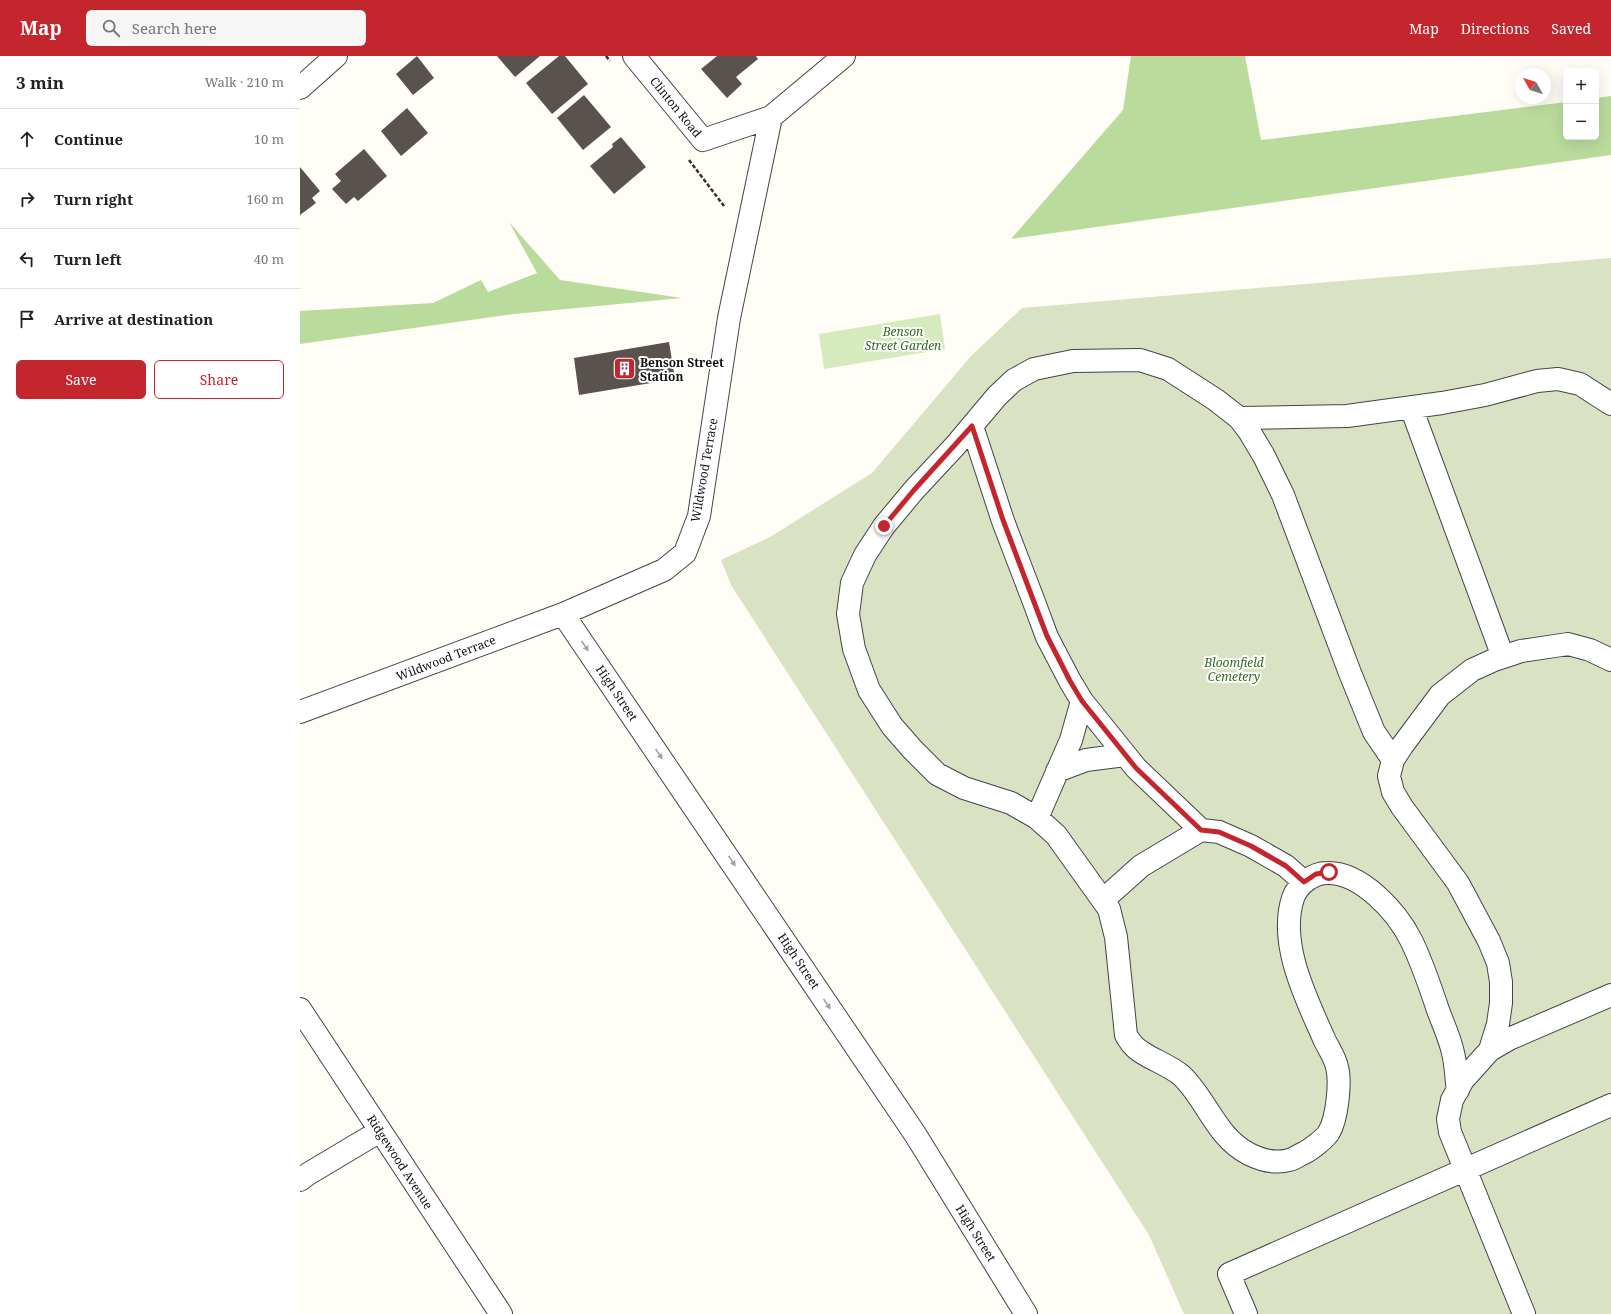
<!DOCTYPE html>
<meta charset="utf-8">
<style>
:root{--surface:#fff;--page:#f6f6f6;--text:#222;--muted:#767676;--line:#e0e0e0;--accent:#c4262e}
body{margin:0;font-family:"Noto Serif",serif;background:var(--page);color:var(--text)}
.controls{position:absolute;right:12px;top:12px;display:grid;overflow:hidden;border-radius:6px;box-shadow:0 4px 16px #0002}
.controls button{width:36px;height:36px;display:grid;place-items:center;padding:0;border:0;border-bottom:1px solid var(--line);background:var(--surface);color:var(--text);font:20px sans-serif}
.compass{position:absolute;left:1215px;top:12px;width:36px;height:36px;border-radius:50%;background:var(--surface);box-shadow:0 4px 16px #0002;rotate:309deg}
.stop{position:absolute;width:12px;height:12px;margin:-9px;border:3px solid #c4262e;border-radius:50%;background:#fff}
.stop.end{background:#c4262e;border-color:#fff;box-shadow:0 1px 4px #0008}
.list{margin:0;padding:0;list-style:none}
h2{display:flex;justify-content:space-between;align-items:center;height:52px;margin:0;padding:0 16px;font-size:17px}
h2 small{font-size:13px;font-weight:400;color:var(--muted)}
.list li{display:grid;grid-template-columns:26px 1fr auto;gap:12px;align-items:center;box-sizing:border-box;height:60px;padding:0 16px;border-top:1px solid var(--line)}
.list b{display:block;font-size:15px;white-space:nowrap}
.list em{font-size:13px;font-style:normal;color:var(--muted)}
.actions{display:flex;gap:8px;padding:12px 16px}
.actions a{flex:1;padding:9px 0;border:1px solid var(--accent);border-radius:6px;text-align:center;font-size:14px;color:var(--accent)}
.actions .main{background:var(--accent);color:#fff}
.icon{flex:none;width:22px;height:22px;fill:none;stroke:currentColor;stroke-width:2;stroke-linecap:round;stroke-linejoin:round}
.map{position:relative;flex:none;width:1311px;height:1258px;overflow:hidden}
header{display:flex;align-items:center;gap:24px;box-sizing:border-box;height:56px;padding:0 20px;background:var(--accent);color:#fff}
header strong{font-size:19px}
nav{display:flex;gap:22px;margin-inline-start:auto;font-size:14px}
.search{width:280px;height:36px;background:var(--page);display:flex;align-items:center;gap:10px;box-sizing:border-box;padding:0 14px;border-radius:6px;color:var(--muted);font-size:15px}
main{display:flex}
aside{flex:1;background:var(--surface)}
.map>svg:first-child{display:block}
.green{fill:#d5ebbd}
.forest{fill:#b9dc9c}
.cemetery{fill:#d9e3c4}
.building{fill:#5a524d}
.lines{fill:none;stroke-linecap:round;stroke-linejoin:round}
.minor-casing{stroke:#444;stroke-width:24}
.path{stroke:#333;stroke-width:2.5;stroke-dasharray:4 2;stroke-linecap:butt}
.minor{stroke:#fff;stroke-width:22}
.oneway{fill:#a0a0a0}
.route{stroke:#c4262e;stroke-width:5}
.labels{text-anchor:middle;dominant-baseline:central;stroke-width:4;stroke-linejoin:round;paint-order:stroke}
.street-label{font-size:12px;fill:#111;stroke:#fff}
.park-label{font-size:12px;font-style:italic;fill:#2f6b1f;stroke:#fff}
.poi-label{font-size:12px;font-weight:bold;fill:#111;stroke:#fff;text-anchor:start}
</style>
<header>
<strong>Map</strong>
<div class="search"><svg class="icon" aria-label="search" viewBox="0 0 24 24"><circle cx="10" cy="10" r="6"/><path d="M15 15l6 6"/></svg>Search here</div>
<nav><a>Map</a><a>Directions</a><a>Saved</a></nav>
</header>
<main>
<aside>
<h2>3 min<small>Walk · 210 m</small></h2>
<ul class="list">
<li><svg class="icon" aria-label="ahead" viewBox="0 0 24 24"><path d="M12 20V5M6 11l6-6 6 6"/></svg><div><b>Continue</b></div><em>10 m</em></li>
<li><svg class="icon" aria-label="right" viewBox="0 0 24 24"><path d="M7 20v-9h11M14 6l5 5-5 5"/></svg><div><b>Turn right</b></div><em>160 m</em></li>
<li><svg class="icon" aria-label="left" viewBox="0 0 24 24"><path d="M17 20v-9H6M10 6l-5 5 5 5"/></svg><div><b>Turn left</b></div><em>40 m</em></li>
<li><svg class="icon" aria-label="arrive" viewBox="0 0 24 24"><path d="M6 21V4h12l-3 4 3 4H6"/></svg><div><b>Arrive at destination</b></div></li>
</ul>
<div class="actions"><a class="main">Save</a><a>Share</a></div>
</aside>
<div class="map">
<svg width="1311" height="1258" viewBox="0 0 1311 1258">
<rect width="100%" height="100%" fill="#fffdf5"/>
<!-- green -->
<path class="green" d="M640,258l5,35 -121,20 -5,-35z"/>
<!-- forest -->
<path class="forest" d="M831,0h114l16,84 305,-38v35h30v-39l15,-2v59l-600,84 112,-129z
M209,166l51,58 122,18 -168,16 -214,30v-33l133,-8 48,-23 7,12 49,-19z"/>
<!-- cemetery -->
<path class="cemetery" d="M1311,202v1056h-427l-35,-79 -418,-650 -10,-25 49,-23 102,-64 99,-117 51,-48z"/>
<!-- building -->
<path class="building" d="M117,0l17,22 -21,17 -17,-21z
M197,0h43l-25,21z
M259,0h6l23,28 -36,30 -26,-31z
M417,0h39l2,3 -22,18 6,7 -15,14 -26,-29z
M284,39l27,32 -28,23 -26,-32z
M107,52l21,25 -27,23 -20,-25z
M321,81l25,30 -32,27 -24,-28 23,-19 -1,-3z
M64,93l23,27 -29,25 -4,-4 -8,7 -14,-15 9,-8 -6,-7z
M0,111l20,24 -8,7 4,5 -16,12z
M369,286l6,37 -96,16 -5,-37z"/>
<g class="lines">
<defs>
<path id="minor" d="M334,0l69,84 68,-23 73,-61
M0,32l36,-32
M1111,351l92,250
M939,362l108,-2 95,-13 43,-8 52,-14 21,-2 22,5 31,20
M672,370l31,95 31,81 13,35 23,44 12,20 54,67 65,62
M263,558l352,520 111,180
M0,656l263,-98 101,-44 21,-17 14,-37 30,-198 42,-201
M1093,704l-19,-28 -24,-59 -67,-178 -19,-39 -15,-25 -10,-13 -23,-18 -48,-31 -28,-9 -67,1 -39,8 -20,11 -17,16 -42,50 -41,44 -30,36 -19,29 -13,28 -4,31 6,35 15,41 23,36 21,24 24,24 27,14 47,15 26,15 19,17 53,74 7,28 10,98c2,3 4,7 7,10 10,12 36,19 49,31 25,24 34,61 67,78 12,6 26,10 40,6 5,-1 10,-5 15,-7 6,-3 22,-15 25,-21 8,-13 12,-50 8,-65 -2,-9 -8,-18 -12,-26 -18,-41 -47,-97 -32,-143 5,-14 20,-25 34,-25 34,-1 70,39 84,67 11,22 19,46 27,70 5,14 12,28 15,43 3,11 3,25 5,37
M757,715l29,-11 39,-5
M737,762l34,-78 11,-39
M803,844l38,-34 60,-36 18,2 32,14 35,20 18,16
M0,953l201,305
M1190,994l8,-26 3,-21v-21l-3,-19 -9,-22 -31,-58 -56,-76 -9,-15 -4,-16 4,-16 9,-14 38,-51 32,-25 22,-10 27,-9 47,-7 22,6 21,10
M0,1124l8,-6 72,-43
M946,1258l-17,-40 382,-169
M1224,1258l-74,-182 -2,-13 4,-19 11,-20 27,-30 19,-11 102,-44"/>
</defs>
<!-- minor casing -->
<use href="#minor" class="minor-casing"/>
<!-- path -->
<path class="path" d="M306,0l4,5
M389,104l35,46"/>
<!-- minor -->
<use href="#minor" class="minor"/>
</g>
<!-- one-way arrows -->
<defs><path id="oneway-solid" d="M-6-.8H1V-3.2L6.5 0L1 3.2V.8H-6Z"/></defs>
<g class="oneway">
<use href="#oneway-solid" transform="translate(285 590) rotate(56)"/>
<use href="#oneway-solid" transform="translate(359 698) rotate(56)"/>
<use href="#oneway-solid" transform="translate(432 805) rotate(56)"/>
<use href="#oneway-solid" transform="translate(527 948) rotate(56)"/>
</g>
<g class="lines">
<!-- route -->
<path class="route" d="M584,470l30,-36 58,-64 31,94 31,82 13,34 23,45 12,20 54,67 65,62 18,2 32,14 35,20 18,16 12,-8 13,-2"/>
</g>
<!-- icons -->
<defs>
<symbol id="building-square" viewBox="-11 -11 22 22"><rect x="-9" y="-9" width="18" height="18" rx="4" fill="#c4262e" stroke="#fff"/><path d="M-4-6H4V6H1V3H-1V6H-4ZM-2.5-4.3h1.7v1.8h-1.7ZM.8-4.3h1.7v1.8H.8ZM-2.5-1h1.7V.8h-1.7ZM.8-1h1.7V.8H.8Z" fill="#fff"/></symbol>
</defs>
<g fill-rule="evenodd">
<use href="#building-square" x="312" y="300" width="25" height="25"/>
</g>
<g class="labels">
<!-- street labels -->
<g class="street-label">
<text transform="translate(376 51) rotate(51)">Clinton Road</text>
<text transform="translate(404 414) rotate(-80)">Wildwood Terrace</text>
<text transform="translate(146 602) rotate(-21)">Wildwood Terrace</text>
<text transform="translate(317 637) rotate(56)">High Street</text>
<text transform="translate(499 905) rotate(56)">High Street</text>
<text transform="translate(100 1106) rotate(57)">Ridgewood Avenue</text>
<text transform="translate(676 1177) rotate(58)">High Street</text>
</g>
<!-- park labels -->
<g class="park-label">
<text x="603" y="275">Benson<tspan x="603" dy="14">Street Garden</tspan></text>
<text x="934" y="606">Bloomfield<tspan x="934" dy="14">Cemetery</tspan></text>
</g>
<!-- poi labels -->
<g class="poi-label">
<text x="340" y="306">Benson Street<tspan x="340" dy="14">Station</tspan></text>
</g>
</g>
</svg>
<div class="controls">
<button>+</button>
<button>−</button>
</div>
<svg class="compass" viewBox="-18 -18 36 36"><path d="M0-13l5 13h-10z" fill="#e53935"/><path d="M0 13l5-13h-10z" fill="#767676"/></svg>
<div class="stop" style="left:1029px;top:816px"></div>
<div class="stop end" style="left:584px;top:470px"></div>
</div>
</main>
